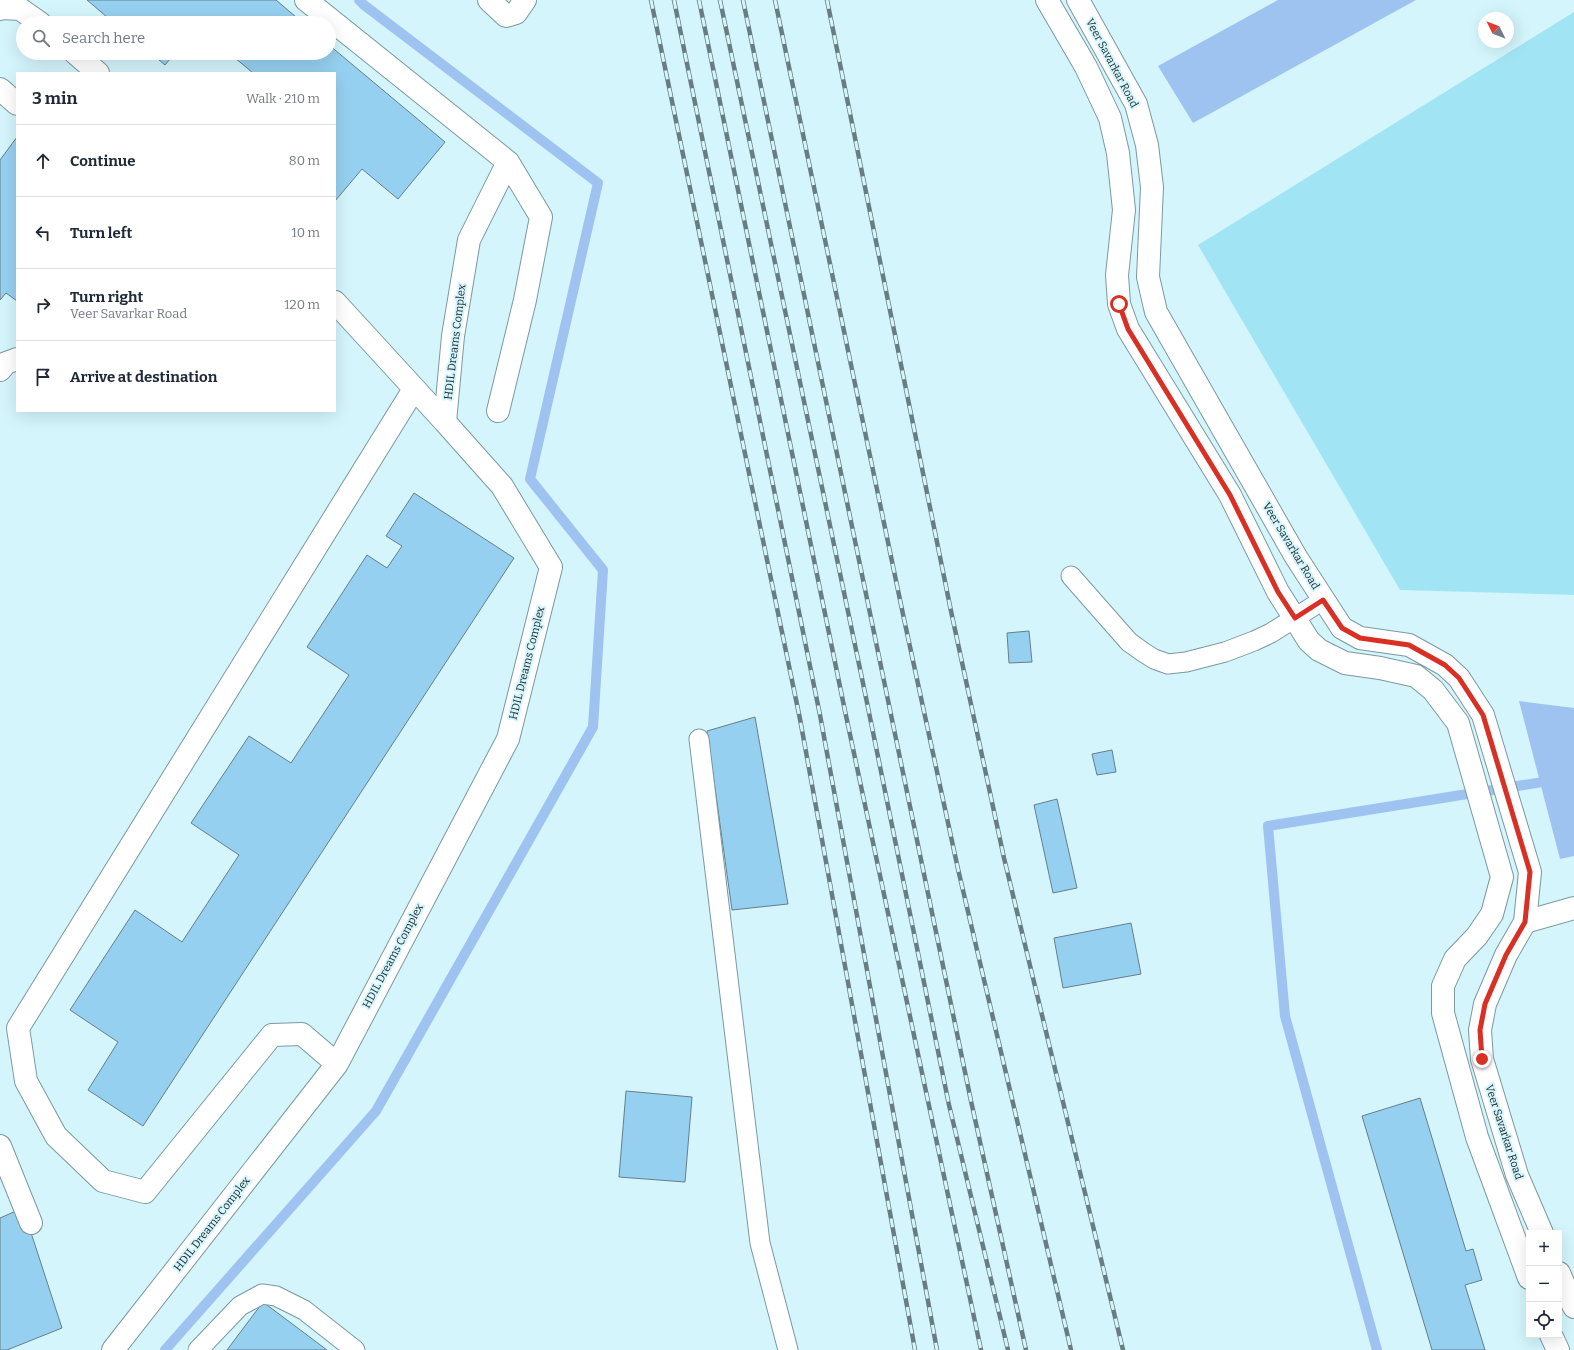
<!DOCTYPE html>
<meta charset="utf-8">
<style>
:root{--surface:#fff;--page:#f6f6f7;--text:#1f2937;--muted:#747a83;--line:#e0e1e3}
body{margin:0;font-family:Bitter,serif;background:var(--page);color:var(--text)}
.controls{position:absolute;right:12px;bottom:12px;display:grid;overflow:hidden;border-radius:0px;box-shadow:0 4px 16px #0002}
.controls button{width:36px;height:36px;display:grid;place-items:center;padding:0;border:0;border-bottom:1px solid var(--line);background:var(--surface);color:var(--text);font:20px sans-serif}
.compass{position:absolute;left:1478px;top:12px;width:36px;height:36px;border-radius:50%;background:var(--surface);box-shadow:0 4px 16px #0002;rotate:312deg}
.stop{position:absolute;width:12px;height:12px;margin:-9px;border:3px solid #d93025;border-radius:50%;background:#fff}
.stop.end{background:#d93025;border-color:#fff;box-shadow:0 1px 4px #0008}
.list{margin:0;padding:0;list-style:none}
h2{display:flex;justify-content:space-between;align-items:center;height:52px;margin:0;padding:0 16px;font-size:17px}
h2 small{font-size:13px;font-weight:400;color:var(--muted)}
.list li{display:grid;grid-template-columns:26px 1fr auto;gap:12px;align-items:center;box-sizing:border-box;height:72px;padding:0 16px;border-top:1px solid var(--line)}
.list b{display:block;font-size:15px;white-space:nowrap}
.list p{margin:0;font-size:13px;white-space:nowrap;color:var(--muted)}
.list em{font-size:13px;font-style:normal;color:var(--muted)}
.icon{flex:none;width:22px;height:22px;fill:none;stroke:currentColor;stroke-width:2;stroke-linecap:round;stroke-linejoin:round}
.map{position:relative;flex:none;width:1574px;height:1350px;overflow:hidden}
.search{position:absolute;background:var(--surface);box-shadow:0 4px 16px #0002;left:16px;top:16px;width:320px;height:44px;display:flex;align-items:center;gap:10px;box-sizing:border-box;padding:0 14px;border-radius:22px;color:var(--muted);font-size:15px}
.panel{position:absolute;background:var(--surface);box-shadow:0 4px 16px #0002;left:16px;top:72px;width:320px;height:340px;border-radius:0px}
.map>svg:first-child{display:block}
.green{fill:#a1e5f4}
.water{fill:#9ec3f0}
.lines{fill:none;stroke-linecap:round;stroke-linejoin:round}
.stream{stroke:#9ec3f0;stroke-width:10}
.building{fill:#96d0f0;stroke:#667e8c}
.service-casing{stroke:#7b999f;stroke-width:21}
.minor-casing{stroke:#7b999f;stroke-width:24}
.tertiary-casing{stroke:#7b999f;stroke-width:24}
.service{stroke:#fff;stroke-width:19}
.minor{stroke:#fff;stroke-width:22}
.tertiary{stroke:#fff;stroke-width:22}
.rail-casing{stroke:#687d81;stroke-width:4.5}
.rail{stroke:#d4f5fc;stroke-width:3;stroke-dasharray:9;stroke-linecap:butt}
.route{stroke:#d93025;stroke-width:5}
.labels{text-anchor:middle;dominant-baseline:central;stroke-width:4;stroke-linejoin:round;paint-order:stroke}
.street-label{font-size:11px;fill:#192528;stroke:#d4f5fc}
</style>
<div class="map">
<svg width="1574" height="1350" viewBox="0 0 1574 1350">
<rect width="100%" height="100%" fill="#d4f5fc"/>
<!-- green -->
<path class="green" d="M1574,12v583l-174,-5 -202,-345z"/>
<!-- water -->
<path class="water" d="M1278,0h138l-223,123 -35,-57z
M1519,701l55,7v148l-14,3z"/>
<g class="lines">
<!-- stream -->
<path class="stream" d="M165,1350l211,-239 217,-384 10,-157 -73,-91 68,-296 -234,-178 -5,-5
M1377,1350l-92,-334 -17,-190 306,-49"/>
</g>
<!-- building -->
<path class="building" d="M87,0h189l27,23h-189z
M329,45l116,97 -47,57 -36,-30 -27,32v-128h-82l-24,-20h100z
M151,53h24l-10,12z
M17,137v164l-11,-8 -6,7v-140z
M414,493l100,65 -371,568 -55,-36 30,-48 -48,-32 65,-100 47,32 57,-87 -48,-32 58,-87 42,27 58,-88 -42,-28 60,-92 20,13 15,-22 -16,-10z
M1029,631l3,31 -23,1 -2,-30z
M755,717l33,187 -56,6 -25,-179z
M1112,750l4,22 -19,3 -5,-21z
M1057,799l20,89 -24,5 -19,-88z
M1131,923l10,51 -78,14 -9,-50z
M626,1091l66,6 -7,85 -66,-5z
M1420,1098l46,153 7,-2 9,31 -17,5 20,65h-53l-70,-234z
M23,1208l39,120 -55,22h-7v-132z
M263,1302l64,48h-100z"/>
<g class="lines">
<defs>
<path id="service" d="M1071,576l58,66 14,10 11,7 14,5 18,-2 39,-10 29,-11 17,-8 52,-33
M699,739l61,504 28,107
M198,1350l42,-44 22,-12 14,2 28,14 51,40"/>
<path id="minor" d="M306,0l202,162 33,55 -16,83 -27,111
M489,0l17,16 10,-3 9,-13
M0,9l2,-1 18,1 20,14
M75,53l23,20
M0,89l17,15
M335,302l110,120
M0,370l6,-7 11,-4
M1525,922l49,-14
M337,1064l-35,-30 -30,1 -127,157 -42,-11 -47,-45 -30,-55 -8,-53 396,-639
M0,1146l31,77
M113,1350l224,-286 171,-325 43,-172 -49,-81 -57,-64 8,-86 16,-96 39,-78"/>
<path id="tertiary" d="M1047,0l39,67 24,51 8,35 6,57 -7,65 2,29 9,25 102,166 48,97 31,49 10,9 26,13 35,5 36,8 17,14 25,33 44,154 -10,37 -15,22 -22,23 -12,27v27l34,124 52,141
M1078,0l58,104 11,41 5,42 -4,90 8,35 140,245 46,71 18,10 49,7 36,20 14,13 24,37 47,157 -5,50 -19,33 -21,49 -5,26 2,29 35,116 25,58
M1559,1273l15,34
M1551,1335l7,15"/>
</defs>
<!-- service casing -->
<use href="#service" class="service-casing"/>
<!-- minor casing -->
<use href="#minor" class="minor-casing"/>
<!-- tertiary casing -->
<use href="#tertiary" class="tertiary-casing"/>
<!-- service -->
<use href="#service" class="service"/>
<!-- minor -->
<use href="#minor" class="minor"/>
<!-- tertiary -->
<use href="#tertiary" class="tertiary"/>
<defs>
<path id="rail" d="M651,0l149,719 115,631
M674,0l146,715 117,635
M699,0l146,711 136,639
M720,0l144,688 85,417 59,245
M743,0l228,1101 55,249
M775,0l129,619 54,250 113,481
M827,0l124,611 53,247 119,492"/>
</defs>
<!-- rail casing -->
<use href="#rail" class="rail-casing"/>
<!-- rail -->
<use href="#rail" class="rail"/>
</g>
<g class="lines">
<!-- route -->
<path class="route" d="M1119,304l9,25 102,166 48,97 17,26 28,-18 19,28 18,10 49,7 36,20 14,13 24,37 47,157 -5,50 -19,33 -21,49 -5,26 2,29"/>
</g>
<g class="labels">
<!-- street labels -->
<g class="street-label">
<text transform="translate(1112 63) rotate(62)">Veer Savarkar Road</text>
<text transform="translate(455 342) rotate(-83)">HDIL Dreams Complex</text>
<text transform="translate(1291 546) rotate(59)">Veer Savarkar Road</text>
<text transform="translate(527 663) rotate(-76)">HDIL Dreams Complex</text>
<text transform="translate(393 956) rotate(-62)">HDIL Dreams Complex</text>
<text transform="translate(1504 1132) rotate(72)">Veer Savarkar Road</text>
<text transform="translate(212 1224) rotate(-52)">HDIL Dreams Complex</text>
</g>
</g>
</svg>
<div class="controls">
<button>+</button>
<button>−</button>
<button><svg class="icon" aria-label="locate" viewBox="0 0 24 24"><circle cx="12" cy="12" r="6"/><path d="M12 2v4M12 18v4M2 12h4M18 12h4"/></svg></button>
</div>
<svg class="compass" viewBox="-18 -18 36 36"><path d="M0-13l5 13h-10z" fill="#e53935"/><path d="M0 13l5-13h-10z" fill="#747a83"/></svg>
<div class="stop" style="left:1119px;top:304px"></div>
<div class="stop end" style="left:1482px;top:1059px"></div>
<div class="search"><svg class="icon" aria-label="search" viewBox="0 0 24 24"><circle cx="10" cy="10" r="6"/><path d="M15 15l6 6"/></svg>Search here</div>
<section class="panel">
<h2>3 min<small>Walk · 210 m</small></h2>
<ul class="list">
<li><svg class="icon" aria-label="ahead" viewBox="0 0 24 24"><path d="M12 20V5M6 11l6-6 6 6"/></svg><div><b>Continue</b></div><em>80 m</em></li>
<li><svg class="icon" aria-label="left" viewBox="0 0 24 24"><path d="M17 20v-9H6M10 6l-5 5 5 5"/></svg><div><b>Turn left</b></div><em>10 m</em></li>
<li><svg class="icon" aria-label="right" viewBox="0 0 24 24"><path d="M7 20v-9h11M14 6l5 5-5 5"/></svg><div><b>Turn right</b><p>Veer Savarkar Road</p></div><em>120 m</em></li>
<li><svg class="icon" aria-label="arrive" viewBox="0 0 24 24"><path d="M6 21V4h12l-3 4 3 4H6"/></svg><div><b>Arrive at destination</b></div></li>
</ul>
</section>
</div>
